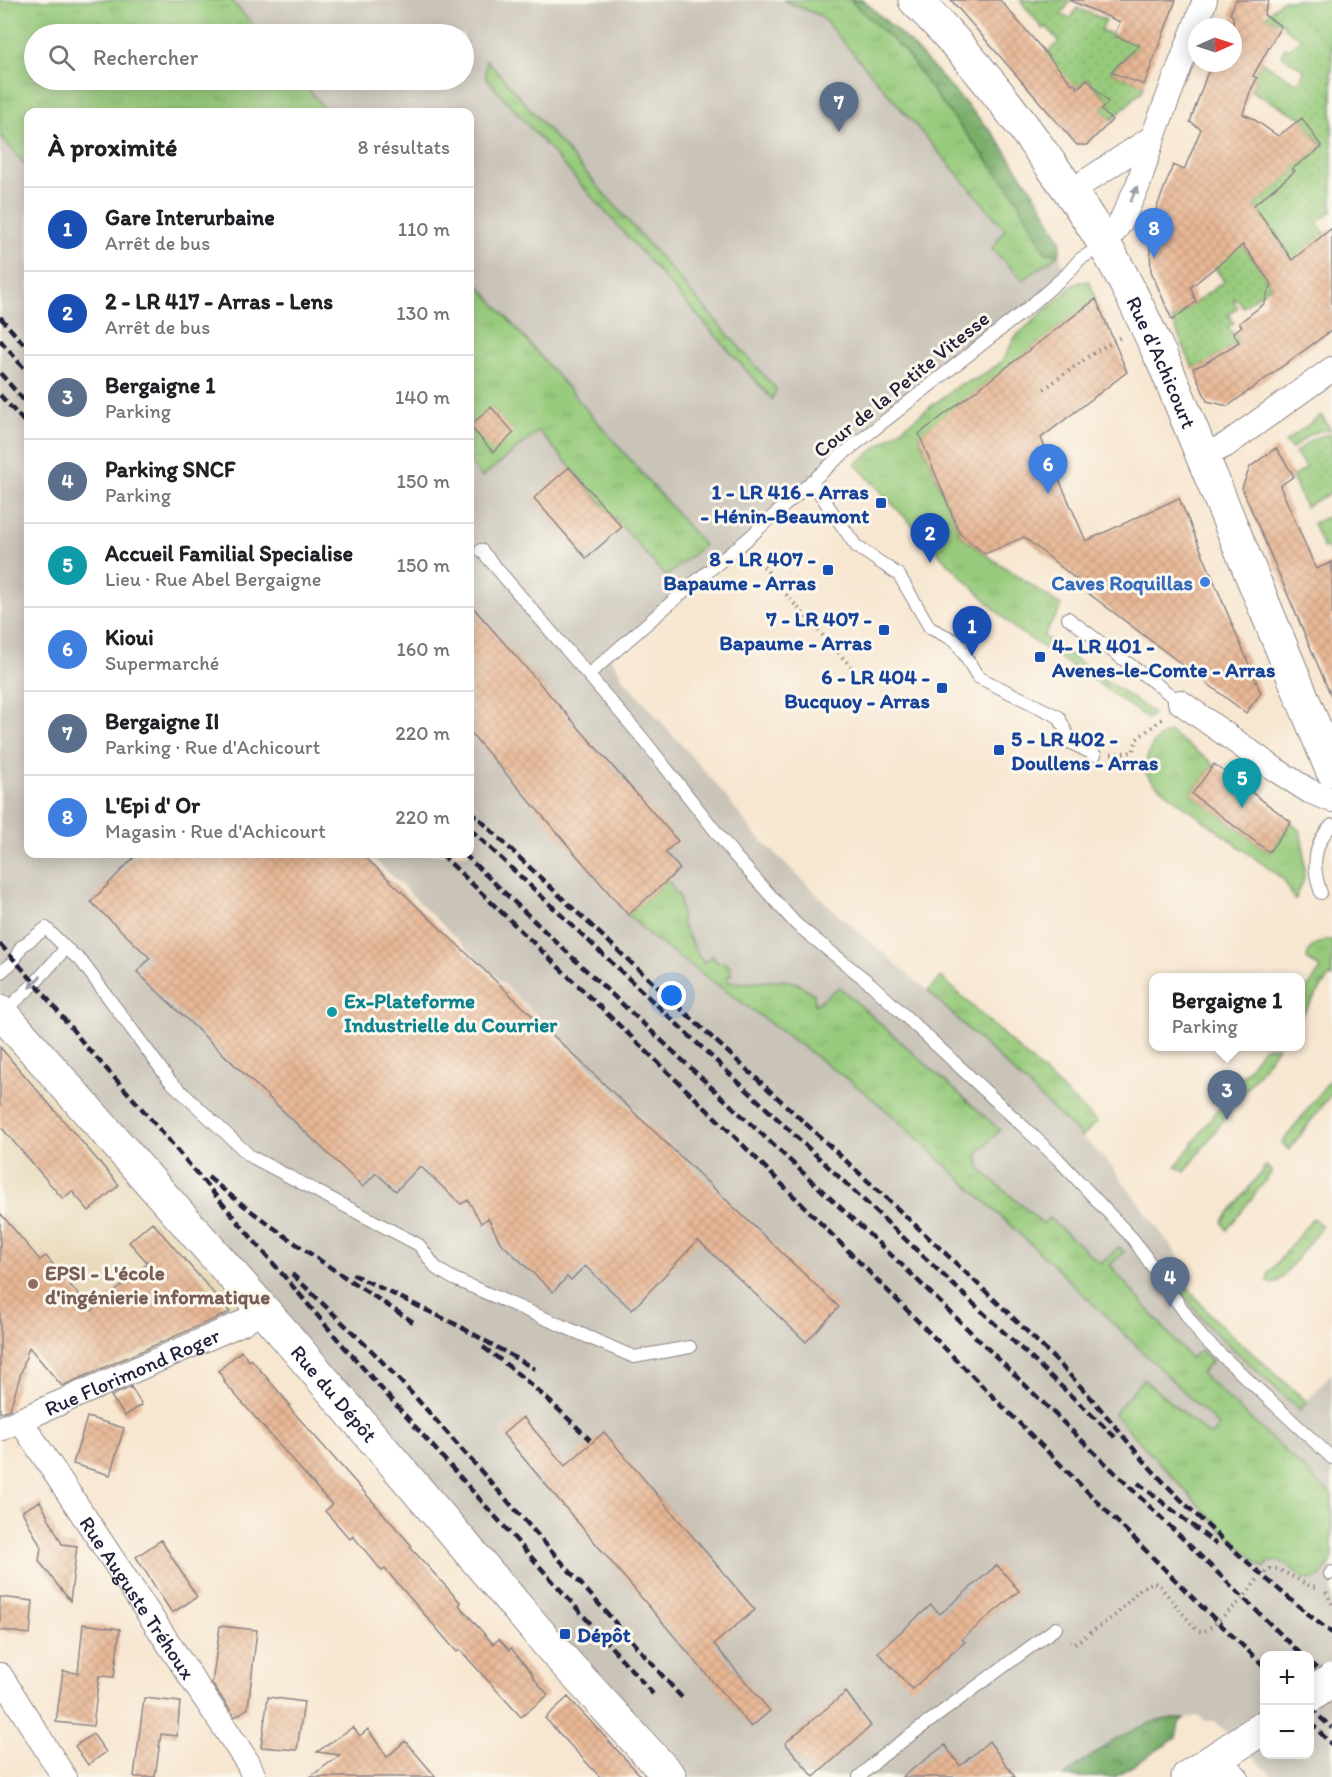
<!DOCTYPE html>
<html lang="fr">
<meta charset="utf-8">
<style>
:root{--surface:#fff;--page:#f2f2f2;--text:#202124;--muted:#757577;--line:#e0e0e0;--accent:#1f6fb2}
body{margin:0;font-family:Itim,sans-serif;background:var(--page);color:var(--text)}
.controls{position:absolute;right:18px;bottom:18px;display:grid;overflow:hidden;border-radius:12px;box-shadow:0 3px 15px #0003}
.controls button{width:54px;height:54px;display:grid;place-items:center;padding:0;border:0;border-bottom:2px solid var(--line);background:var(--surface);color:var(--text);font:30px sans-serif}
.compass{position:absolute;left:1188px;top:18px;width:54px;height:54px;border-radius:50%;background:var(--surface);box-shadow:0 3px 15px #0003;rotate:87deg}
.you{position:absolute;left:672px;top:996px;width:21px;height:21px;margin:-15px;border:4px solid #fff;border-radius:50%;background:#1a73e8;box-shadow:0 0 0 9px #1a73e833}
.badge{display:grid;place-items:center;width:39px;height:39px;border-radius:50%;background:var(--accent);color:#fff;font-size:20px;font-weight:700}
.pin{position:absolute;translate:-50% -50px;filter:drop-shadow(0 2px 3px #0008)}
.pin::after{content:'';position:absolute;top:32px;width:21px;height:18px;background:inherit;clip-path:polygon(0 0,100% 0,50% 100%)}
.popup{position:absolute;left:1149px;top:973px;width:156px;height:78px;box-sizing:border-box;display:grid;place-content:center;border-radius:12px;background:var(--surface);filter:drop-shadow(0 2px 4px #0005);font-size:20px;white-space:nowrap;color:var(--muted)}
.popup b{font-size:22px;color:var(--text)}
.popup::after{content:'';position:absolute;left:50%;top:100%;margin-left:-12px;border:12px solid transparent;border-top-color:var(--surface)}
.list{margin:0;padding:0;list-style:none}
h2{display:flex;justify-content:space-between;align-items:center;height:78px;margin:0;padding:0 24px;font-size:26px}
h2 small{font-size:20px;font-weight:400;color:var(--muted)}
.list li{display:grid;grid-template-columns:39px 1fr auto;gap:18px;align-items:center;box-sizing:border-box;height:84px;padding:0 24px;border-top:2px solid var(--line)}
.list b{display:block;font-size:22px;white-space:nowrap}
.list p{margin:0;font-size:20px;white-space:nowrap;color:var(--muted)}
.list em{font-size:20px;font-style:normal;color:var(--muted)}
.icon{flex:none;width:33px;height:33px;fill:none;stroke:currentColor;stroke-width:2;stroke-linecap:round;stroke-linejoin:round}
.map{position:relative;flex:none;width:1332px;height:1777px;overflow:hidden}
.search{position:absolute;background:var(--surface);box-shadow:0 3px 15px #0003;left:24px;top:24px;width:450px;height:66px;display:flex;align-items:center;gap:15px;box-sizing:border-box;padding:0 21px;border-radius:33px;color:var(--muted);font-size:22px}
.panel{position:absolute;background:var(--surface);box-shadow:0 3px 15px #0003;left:24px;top:108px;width:450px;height:750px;border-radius:12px}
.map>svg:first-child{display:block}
.built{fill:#e8d9ba}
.industrial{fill:#c9c3b8;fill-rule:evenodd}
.grass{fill:url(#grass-tufts);stroke:#5c765b;stroke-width:1.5}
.forest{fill:url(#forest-crowns);stroke:#4e6853;stroke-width:1.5}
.garden{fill:url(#garden-dots);stroke:#5c765b;stroke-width:1.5}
.building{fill:url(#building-cross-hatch)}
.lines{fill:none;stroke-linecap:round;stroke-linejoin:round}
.lane-casing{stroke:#8c8486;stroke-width:14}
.street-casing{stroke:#8c8486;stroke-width:26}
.secondary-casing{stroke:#8c8486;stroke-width:35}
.path{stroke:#8c8486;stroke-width:4;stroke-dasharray:1.5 4.5;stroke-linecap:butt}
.lane{stroke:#fff;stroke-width:12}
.street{stroke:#fff;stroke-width:24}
.secondary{stroke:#fff;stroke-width:33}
.rail{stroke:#22223b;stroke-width:4.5;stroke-dasharray:9 4.5;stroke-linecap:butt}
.secondary-bridge-casing{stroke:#8c8486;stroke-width:35;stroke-linecap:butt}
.secondary-bridge{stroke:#fff;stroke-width:33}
.oneway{fill:#9c9ca7}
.transit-dot{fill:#1a4fb4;stroke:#fbf7ec;stroke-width:2}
.shop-dot{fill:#3f7fe0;stroke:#fbf7ec;stroke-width:2}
.culture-dot{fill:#0f9aa8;stroke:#fbf7ec;stroke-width:2}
.education-dot{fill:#8d6e63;stroke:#fbf7ec;stroke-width:2}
.labels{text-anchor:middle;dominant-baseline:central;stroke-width:6;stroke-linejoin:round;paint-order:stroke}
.street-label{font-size:21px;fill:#22223b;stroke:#fbf7ec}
.transit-label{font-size:21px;font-weight:bold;fill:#164399;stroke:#fbf7ec;text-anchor:end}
.shop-label{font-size:21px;font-weight:bold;fill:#366cbe;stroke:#fbf7ec;text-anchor:end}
.culture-label{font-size:21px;font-weight:bold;fill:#0d838f;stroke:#fbf7ec;text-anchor:start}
.education-label{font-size:21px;font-weight:bold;fill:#785e54;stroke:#fbf7ec;text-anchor:start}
</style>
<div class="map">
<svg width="1332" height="1777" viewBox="0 0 1332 1777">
<defs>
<pattern id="grass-tufts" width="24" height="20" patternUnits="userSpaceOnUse" patternTransform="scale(1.5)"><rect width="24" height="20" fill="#97ca7b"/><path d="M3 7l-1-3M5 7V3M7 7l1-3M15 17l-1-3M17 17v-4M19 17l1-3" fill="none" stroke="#82ad6b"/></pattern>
<pattern id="forest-crowns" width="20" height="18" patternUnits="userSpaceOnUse" patternTransform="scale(1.5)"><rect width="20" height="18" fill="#79ae6b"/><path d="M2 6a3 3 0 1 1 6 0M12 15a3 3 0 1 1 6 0" fill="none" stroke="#638d59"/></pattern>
<pattern id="garden-dots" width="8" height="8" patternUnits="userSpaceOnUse" patternTransform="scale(1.5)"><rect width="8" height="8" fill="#97ca7b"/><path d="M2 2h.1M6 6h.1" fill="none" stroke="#82ad6b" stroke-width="1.8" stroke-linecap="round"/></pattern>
<pattern id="building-cross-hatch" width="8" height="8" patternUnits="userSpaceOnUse" patternTransform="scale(1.5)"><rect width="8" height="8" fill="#e8b795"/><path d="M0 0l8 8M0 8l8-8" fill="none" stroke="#c79d81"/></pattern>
</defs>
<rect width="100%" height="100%" fill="#fbf7ec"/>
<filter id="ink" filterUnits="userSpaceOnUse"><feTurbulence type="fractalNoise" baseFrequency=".0167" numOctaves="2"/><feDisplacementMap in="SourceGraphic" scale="12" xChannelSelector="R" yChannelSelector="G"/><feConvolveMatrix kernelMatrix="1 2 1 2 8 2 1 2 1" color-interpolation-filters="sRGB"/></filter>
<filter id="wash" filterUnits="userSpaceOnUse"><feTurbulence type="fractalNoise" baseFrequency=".008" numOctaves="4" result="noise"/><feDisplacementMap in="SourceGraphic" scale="24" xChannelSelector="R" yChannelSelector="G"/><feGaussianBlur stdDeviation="1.35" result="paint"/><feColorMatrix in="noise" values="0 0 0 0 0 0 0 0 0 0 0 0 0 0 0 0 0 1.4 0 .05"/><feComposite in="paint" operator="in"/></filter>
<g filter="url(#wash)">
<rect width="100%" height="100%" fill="#f7e6d0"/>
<!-- built -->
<path class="built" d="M0,1011l261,299 -175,82 -80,-94 -6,4z"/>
<!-- industrial -->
<path class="industrial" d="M0,0h850l196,253 13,1 8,20 -129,104 -327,279 11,20 93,106 39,50 81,79 93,79 181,172 85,114 -7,7 1,4 27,32 92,81 25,-28v404h-58l-59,-56h-11l-2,-3 -6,-2 -11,3 -23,1 -51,22 -48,35h-393l-670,-766zM34,34h430v46h-430zM28,112h442v742h-101l388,375 -395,-375h-334zM1264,1656h46v98h-46z"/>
<!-- grass -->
<path class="grass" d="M0,0h231l30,34h-227v46h266l28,32h-300v56l-28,-33z
M783,0h80l49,45 83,91 46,68 20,37 -2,13 -36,26 -31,-31 13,-20 -184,-213z
M486,59l290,330 -4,10 -286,-321z
M470,275l234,270 -38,32 -127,-146 -57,46 -12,-14z
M1089,281l7,18 -177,136 41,99 25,20 77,52 -19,30 110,77 -5,6 -56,-40 -77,-50 -73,-72 -87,-93 104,-79 17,-6 22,-14 8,-10 9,-18 59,-52 6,-3z
M1170,732l44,32 -22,30 77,58 22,-30 9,9 4,19v29l-9,21 -12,-21 -114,-84 -15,-12 -9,-11c1,-19 7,-34 25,-40z
M667,880l12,16 3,29 21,38 10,-8 3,7h7l7,4 1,8 -4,4v4l19,1 38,-3 13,3 17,11 1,11 24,-18 161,143 -23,24 4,16 62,54 6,-6 52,46 18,-17 5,5 -14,13 80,93 11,-8 11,11 -11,12 131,122v66l-12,16 -7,3 -7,-1 -19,-14 -9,-4 -9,1 -5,6 -37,-33 -113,-121 29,-35 67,57 9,-10 -167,-162 -158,-147 -32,-27 -212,-154 -22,-21z
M1326,940h6v38l-3,-1 -28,39v-19l20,-28 -14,-10c0,-12 10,-16 19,-19z
M941,977l156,145 -15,15 -154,-146z
M1264,1047h14l-93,125 -9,-6z
M1332,1077v16l-43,57 -7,-7z
M1266,1166l6,6 -45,58 -5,-8z
M1313,1218l9,8 -40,52c-5,4 -9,8 -15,4l1,-8z
M1187,1284l1,4 27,32 92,82 -7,8 -93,-85 -27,-35z"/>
<!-- forest -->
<path class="forest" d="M850,0h13l49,45 83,91 46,68 20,37 -2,13 -13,-1 -32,-59 -80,-101 -29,-41z
M1185,1719l-6,4 -3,15 -61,39h-52c30,-22 61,-48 98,-57 7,-2 16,-1 24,-1z"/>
<!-- garden -->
<path class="garden" d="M1020,0h51l-10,15 9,3 7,-10 29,12 -5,10 38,15 -28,27 33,13 -2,6 -30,29 -11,-10 8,-9 -22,-22 -9,9 -5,-5 -3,3 -25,-32 14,-12 -12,-15 -4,2z
M1283,0h49v71l-3,3 3,2v135l-15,11 8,12 -24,40 -47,-69 40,-34 -2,-2 30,-23 -20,-28 -51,-27 6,-12 -4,-3 8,-15 33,21h4l3,-3 3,-9 -23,-15 4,-8 4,2 13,-10 -19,-12 2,-3 -21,-7z
M1229,226l43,59 -29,22 -6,-8 -4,2 5,6 -10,7 6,9 -6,4 11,14 -28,19 1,2 -19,6 -21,-48 52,-39 -22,-32z
M1321,415l10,15c-17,-1 -27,8 -39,19l-7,-7z
M1332,434v58l-27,15 -13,-30 15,-9 -12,-15c14,-11 19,-18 37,-19z
M1332,515v43l-4,-11 -5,1 -10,-25z"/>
<g id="blocks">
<!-- building -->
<path class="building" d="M951,0h49l72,84 1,-1 5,5 9,-9 21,23 -7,8 11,10 -25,25h-10z
M1069,0h107l-32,85 -33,-13 28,-27 -25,-9 6,-14z
M1236,0h33l-5,15 17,11 -28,50 4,2 -7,14 -7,22 9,4 26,18 24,-18 20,29 -30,22 3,2 -41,34 38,55 40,-32v102l-104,76 -21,-5 -14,-33 11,-4 35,-22 -6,-9 9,-7 -3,-3 26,-20 2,-9 5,-9 -29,-40 -52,42 5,15 -24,18 -21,-49 -2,-43 24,-63 11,5 17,-41 -11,-7 17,-48 7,-11h19v-47l-3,-2z
M1096,299l31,73 -86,66 45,103 93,-43 82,195 -15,20 -171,-130 2,-3 -53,-43 -39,17 -25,-20 -41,-100z
M491,407l23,26 -21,19 -23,-26z
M1276,448l18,28 -14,10 36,83 16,-7v136l-90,-210 8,-21z
M569,467l53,60 -36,31 -52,-60z
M470,604l208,237 -13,11 15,17 -52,46 -158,-183z
M1214,764l77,58 -22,30 -77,-58z
M137,854h225l477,453 -33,35 -108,-102 -66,70 -47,-44 -14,14 -4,-3 -14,15 -53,-50 -12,-24 -7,5 -13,-23 -7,4 -41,-38 -24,25 -20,-18 -13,14 -226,-215 13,-14 -59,-56z
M0,1047l119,138 -30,26 -17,-20 -9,8 -63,-73z
M0,1213l40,47 6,-4 46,55 56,-48 -19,-21 23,-20 78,90 -168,74 -33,-39 -19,62 -10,4z
M241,1351l8,10 2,-2 39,46 -2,1 124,140 -2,1 51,56 -2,2 34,39 6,-5 10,11 2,-2 22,27 -1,1 16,19 -27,22 -61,-67 -3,2 -72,-83 -3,2 -29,-35 -3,3 -25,-28 7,-6 -108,-123 1,-2 -7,-9z
M131,1387l11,18 -17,11 -14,-20z
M87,1417l37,11 -14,47 -37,-11z
M523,1417l42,49 39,-34 151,178 -41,34 56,67 -19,16 -248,-293z
M40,1501l22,43 15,2 -7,55 -31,-40 2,-14 -19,-36z
M161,1540l36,57 -25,16 -36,-56z
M997,1565l22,26 -57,48 3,3 -53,47 -34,-37 53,-47 9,9z
M0,1597l33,4 -3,33 -30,-4z
M83,1624l37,5 -6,48 -15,-1 -6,50 -37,-4 7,-51 15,2z
M220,1626l37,4 -9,78 -13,9 -23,-33z
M846,1692l25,34 -57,51 -29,-34z
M268,1697l36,5 -7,48 -36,-3z
M568,1697l74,80h-42l-55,-59z
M144,1698l36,4 -3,34 -16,-2 -6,43h-21z
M353,1727l7,9 8,-7 19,28 18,-16 31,36h-126l30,-22 -23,-3z
M93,1734l13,18 -18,13 -13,-19z
M989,1741l26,36h-113l43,-32 15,21z"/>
</g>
</g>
<g filter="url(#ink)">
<use href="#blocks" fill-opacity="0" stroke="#8c8486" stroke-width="1.5"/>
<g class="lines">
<defs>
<path id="lane" d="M811,481l45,65 43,29 31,53 26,13 22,36 81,40 12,26 24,12
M481,550l163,190 91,116 61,68 76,61 186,174 75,80 69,98 130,121
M1068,618l112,84
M588,675l101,-88 55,-45 94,-84 191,-151 38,-33 13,-15 24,-14
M1321,893c-9,-25 -9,-48 11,-68
M0,973l14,-12 7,-14 25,-19 20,20 16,14 88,119 80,75 169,89 18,24 17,10 180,78 56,-10
M4,1012l31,-29 31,-35
M1330,1574l2,-2
M859,1777l22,-20 175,-129"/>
<g id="street">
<path d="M1070,192l83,-55"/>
<path d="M1105,245l15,-22 18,-38 15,-48 52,-137"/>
<path d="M1202,457l24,-12 106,-76"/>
<path d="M1180,702l96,68 33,21 23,9"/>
<path id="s1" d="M20,1420l228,343 6,14"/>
<path id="s2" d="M0,1429l242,-106 19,-13"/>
<path d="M0,1675l64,102"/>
<path d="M1216,1759l20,18"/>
</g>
<g id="secondary">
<path id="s3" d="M915,0c48,47 89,99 128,154 21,29 43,58 61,90 24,40 43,83 63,126l165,400"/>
<path id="s4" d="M0,1011l279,317 272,319 119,130"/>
<path d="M1188,1777l76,-50"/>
</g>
</defs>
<!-- lane casing -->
<use href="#lane" class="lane-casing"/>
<!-- street casing -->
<use href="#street" class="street-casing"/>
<!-- secondary casing -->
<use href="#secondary" class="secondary-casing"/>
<!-- path -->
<path class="path" d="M1044,389l48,-35 29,-17
M756,557l34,42 63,70
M1111,754l22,-2 4,-13 25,-20
M1326,1592l6,12
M1070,1641l4,3 43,-30 23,-25 13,-7 6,3 36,43c4,4 7,4 12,2l34,-29 20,-26 9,-6h8l32,17 5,1"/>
<!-- lane -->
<use href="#lane" class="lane"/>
<!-- street -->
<use href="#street" class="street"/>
<!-- secondary -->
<use href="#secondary" class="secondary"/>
<!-- rail -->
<path class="rail" d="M0,317l28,32
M0,340l28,33
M0,373l28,32
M0,395l28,31
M470,810c174,169 356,329 532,497 31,30 61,60 90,92 21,24 40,49 61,72 50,53 104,101 160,147
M470,829l646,609
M441,854l283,272 474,477 66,63
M464,854l110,105 330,308 399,389
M0,944l35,39 49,61 53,59 203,239 313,352
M208,1177c65,54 135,99 205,145
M292,1274l82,79 43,46 267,301
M352,1274l107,52 76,43
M483,1347c39,28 73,59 107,93
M1138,1483l78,61
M1306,1613l26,20
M1310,1662l22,22
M1310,1673l22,24
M1310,1708l22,20
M1310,1722l22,23"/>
<defs>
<path id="secondary-bridge" d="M1310,1696l22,-16"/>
</defs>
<!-- secondary-bridge casing -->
<use href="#secondary-bridge" class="secondary-bridge-casing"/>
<!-- secondary-bridge -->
<use href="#secondary-bridge" class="secondary-bridge"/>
</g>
<!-- one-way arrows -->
<defs><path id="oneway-solid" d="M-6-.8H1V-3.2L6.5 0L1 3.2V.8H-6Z" transform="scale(1.5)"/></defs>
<g class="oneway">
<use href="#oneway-solid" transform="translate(1134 194) rotate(-67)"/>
<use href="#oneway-solid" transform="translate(35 982) rotate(135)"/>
</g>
</g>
<!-- markers -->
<g class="transit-dot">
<rect x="875" y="497" width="12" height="12" rx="3"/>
<rect x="822" y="564" width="12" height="12" rx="3"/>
<rect x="878" y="624" width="12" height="12" rx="3"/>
<rect x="1034" y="651" width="12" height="12" rx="3"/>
<rect x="936" y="682" width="12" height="12" rx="3"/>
<rect x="993" y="744" width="12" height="12" rx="3"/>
<rect x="559" y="1628" width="12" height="12" rx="3"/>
</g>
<circle class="shop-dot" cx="1205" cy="582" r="6"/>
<circle class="culture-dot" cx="332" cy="1012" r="6"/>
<circle class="education-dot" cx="33" cy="1284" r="6"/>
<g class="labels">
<!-- street labels -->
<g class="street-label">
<text stroke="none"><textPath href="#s3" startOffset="441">Rue d'Achicourt</textPath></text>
<text transform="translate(901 384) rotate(-39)">Cour de la Petite Vitesse</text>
<text stroke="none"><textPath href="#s2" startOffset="144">Rue Florimond Roger</textPath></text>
<text stroke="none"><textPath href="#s4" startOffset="508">Rue du Dépôt</textPath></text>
<text stroke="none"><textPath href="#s1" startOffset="213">Rue Auguste Tréhoux</textPath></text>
</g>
<!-- transit labels -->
<g class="transit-label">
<text x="869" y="491">1 - LR 416 - Arras<tspan x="869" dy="24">- Hénin-Beaumont</tspan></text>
<text x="816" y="558">8 - LR 407 -<tspan x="816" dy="24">Bapaume - Arras</tspan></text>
<text x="872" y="618">7 - LR 407 -<tspan x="872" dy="24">Bapaume - Arras</tspan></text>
<text x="1052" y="645" text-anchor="start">4- LR 401 -<tspan x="1052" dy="24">Avenes-le-Comte - Arras</tspan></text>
<text x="930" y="676">6 - LR 404 -<tspan x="930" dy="24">Bucquoy - Arras</tspan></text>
<text x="1011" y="738" text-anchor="start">5 - LR 402 -<tspan x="1011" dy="24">Doullens - Arras</tspan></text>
<text x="577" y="1634" text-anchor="start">Dépôt</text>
</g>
<!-- shop labels -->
<g class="shop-label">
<text x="1193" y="582">Caves Roquillas</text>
</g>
<!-- culture labels -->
<g class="culture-label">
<text x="344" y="1000">Ex-Plateforme<tspan x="344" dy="24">Industrielle du Courrier</tspan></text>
</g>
<!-- education labels -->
<g class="education-label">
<text x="45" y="1272">EPSI - L'école<tspan x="45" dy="24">d'ingénierie informatique</tspan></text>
</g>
</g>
</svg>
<div class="controls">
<button>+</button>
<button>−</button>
</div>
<svg class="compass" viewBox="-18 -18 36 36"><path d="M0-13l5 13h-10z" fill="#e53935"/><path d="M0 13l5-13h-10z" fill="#757577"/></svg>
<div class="you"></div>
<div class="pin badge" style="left:972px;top:656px;background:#1a4fb4">1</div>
<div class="pin badge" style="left:930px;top:563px;background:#1a4fb4">2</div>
<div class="pin badge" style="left:1227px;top:1120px;background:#5c6f8a">3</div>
<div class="popup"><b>Bergaigne 1</b>Parking</div>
<div class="pin badge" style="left:1170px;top:1307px;background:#5c6f8a">4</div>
<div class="pin badge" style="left:1242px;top:808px;background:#0f9aa8">5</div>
<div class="pin badge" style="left:1048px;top:494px;background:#3f7fe0">6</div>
<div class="pin badge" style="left:839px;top:132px;background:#5c6f8a">7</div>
<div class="pin badge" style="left:1154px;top:258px;background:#3f7fe0">8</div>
<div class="search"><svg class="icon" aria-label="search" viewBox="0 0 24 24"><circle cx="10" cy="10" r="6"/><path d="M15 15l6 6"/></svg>Rechercher</div>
<section class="panel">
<h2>À proximité<small>8 résultats</small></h2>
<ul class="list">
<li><span class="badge" style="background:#1a4fb4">1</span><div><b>Gare Interurbaine</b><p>Arrêt de bus</p></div><em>110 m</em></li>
<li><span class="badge" style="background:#1a4fb4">2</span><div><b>2 - LR 417 - Arras - Lens</b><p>Arrêt de bus</p></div><em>130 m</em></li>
<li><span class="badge" style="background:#5c6f8a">3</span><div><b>Bergaigne 1</b><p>Parking</p></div><em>140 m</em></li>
<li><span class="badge" style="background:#5c6f8a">4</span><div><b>Parking SNCF</b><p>Parking</p></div><em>150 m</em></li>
<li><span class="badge" style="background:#0f9aa8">5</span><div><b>Accueil Familial Specialise</b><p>Lieu · Rue Abel Bergaigne</p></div><em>150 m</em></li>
<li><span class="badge" style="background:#3f7fe0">6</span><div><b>Kioui</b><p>Supermarché</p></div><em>160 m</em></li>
<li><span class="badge" style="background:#5c6f8a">7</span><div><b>Bergaigne II</b><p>Parking · Rue d'Achicourt</p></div><em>220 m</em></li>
<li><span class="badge" style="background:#3f7fe0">8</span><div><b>L'Epi d' Or</b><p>Magasin · Rue d'Achicourt</p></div><em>220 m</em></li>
</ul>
</section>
</div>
